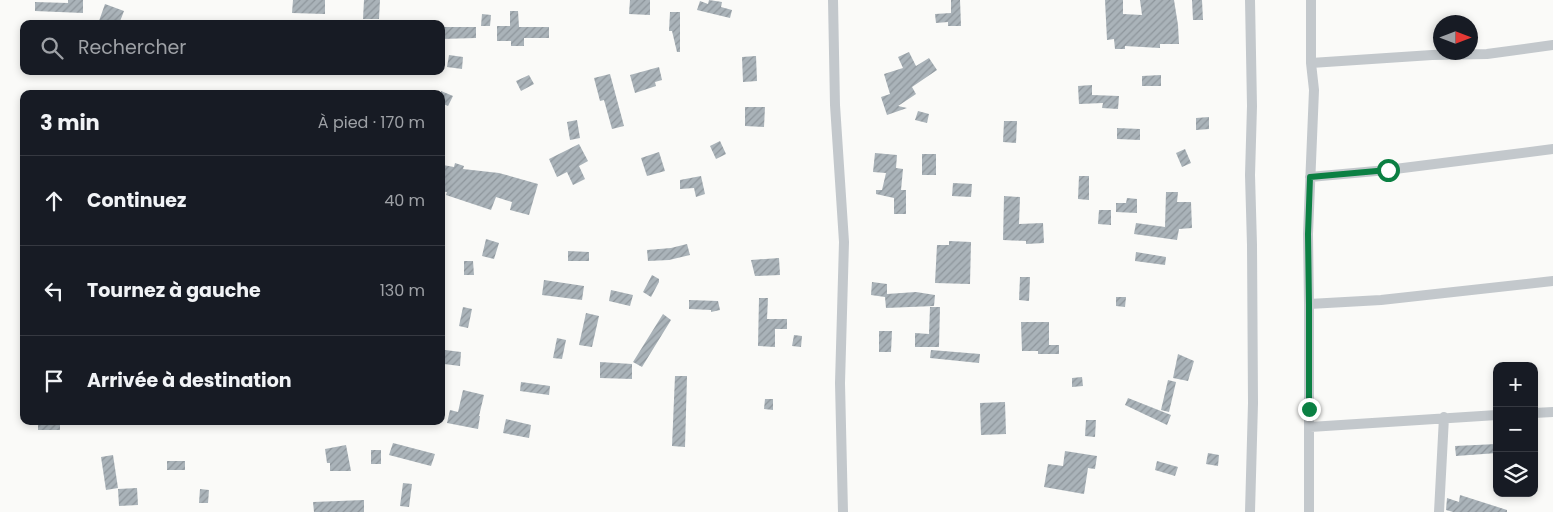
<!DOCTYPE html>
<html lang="fr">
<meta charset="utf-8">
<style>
:root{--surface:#171b24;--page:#20242c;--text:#f1f3f6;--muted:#9ea1a6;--line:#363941}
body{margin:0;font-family:Poppins,sans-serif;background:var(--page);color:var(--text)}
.controls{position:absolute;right:15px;bottom:15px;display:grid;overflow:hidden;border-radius:10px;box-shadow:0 2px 8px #0003}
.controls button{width:45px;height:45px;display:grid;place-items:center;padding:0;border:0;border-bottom:1px solid var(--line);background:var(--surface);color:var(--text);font:25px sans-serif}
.compass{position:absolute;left:1433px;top:15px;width:45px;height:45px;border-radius:50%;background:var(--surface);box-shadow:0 2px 8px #0003;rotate:90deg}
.stop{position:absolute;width:15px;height:15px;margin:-11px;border:4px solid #0b8043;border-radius:50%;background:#fff}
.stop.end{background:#0b8043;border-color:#fff;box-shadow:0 1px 5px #0008}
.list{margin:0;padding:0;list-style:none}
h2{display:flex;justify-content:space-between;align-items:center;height:65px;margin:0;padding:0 20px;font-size:21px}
h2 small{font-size:16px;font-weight:400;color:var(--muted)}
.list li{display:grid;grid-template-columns:32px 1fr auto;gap:15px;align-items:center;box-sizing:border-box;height:90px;padding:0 20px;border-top:1px solid var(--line)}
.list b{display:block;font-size:19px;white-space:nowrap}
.list em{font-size:16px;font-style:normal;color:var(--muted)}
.icon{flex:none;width:28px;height:28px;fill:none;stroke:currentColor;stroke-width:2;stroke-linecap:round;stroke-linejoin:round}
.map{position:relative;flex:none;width:1553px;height:512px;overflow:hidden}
.search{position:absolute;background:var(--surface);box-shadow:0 2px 8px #0003;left:20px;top:20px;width:425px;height:55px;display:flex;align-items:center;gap:12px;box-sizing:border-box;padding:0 18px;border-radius:10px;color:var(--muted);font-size:19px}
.panel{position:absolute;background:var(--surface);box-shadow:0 2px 8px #0003;left:20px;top:90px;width:425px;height:335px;border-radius:10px}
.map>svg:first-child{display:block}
.building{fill:url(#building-hatch)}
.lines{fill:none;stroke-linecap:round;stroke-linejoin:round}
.street{stroke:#c3c8cc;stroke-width:10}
.route{stroke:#0b8043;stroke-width:6}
</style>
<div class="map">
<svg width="1553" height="512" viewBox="0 0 1553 512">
<defs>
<pattern id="building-hatch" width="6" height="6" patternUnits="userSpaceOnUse" patternTransform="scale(1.25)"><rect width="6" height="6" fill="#aab3b9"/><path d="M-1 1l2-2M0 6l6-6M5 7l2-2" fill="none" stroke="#8e969c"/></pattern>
</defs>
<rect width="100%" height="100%" fill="#fafaf8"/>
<!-- building -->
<path class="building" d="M68,0h15v13l-48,-2v-9l33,1z
M293,0h32v14l-33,-1z
M364,0h16l-1,19h-16z
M630,0h20v15l-21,-1z
M709,0l13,2 -1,5 11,3 -2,8 -33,-8 3,-9 8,3z
M951,0h9l1,26h-13v-4l-12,1 -1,-9 16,-1z
M1105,0h18v14l19,1 -2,-15h34l4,25 1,19h-19v4l-35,-2v3h-10l-1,-10 -7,1z
M1192,0h10l1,20h-10z
M105,4l19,7 -5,13h-12l-8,-3z
M510,11h8l1,16h30v11h-25v8h-13v-5h-14v-15h13z
M670,12h10v40h-3l-5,-21h-3z
M482,14l9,1 -1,11h-9z
M441,27h35v11l-35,1z
M909,52l7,14 13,-8 8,12 -25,17 4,7 -18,12 9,2 -20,7 -6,-18 9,-3 -6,-20 19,-6 -5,-11z
M449,55l14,2 -1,12 -15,-2z
M756,56l1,25 -14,1 -1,-25z
M659,67l3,13 -7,2 1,4 -21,7 -5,-18z
M610,74l14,52 -12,3 -8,-29 -4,1 -6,-23z
M529,75l5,9 -13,7 -5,-10z
M1161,75v11h-19v-10z
M1092,85v10l27,1 -1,13 -16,-1 1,-5 -24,1 -1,-18z
M441,91l12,5 -5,10 -7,-3z
M745,107h20l-1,20 -19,-1z
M918,111l11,3 -2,9 -12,-3z
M1209,117v12l-13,1v-12z
M577,120l3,18 -10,2 -3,-18z
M1004,121h13l-1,22 -13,-1z
M1117,128l23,1v11l-23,-1z
M720,141l6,13 -10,5 -6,-13z
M579,144l9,17 -9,5 6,13 -12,6 -6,-13 -10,5 -8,-18z
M1185,149l6,14 -9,4 -6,-14z
M659,152l6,19 -18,5 -6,-18z
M875,153l22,2 -1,13 7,1 -2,21h5v24h-12v-16l-18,-4v-4h6l4,-17 -13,-1z
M922,154h14v21h-14z
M455,163l9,3 -1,3 36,4 39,11 -9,31 -19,-5 2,-8 -16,-5 -5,13 -45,-15 1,-3 -6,-1v-17l2,-9 11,2z
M701,176l4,18 -9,3 -2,-9 -14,1v-9z
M1079,176h10v24l-11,-1z
M953,183l19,1 -1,13 -19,-1z
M1166,192h12l-1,10h14l1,26 -13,1 -2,11 -43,-6 2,-11 29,4z
M1004,196l16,1 -1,27 24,-1 1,20 -18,1v-3l-23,-1z
M1127,198l10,1v14l-21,-1v-9h10z
M1099,210h12v15l-13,-1z
M486,239l13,4 -5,16 -12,-3z
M949,241l22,1 -1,42 -35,-1 2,-38h12z
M687,244l3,11 -21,5 -21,1 -1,-11 24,-2z
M568,251l21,1v9h-21z
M1136,252l30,5 -1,8 -30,-4z
M779,258l1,17 -25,1 -4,-16z
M464,261h9l1,14h-10z
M652,275l7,4v3l-8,15 -8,-5z
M1020,277h10l-1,24 -10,-1z
M544,280l40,6 -2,14 -40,-5z
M872,282l15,2v10l29,-2 19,3 -1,11 -48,2 -1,-11 -14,-2z
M611,290l22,5 -3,11 -21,-5z
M1116,297h10l-1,10 -9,-1z
M759,298h9l-1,21h20v10h-12v18l-17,-1z
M689,300l29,1 2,9 -9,2v-2l-22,-1z
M463,307l9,2 -4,19 -9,-2z
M930,307h10l-1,40h-24v-14l14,1z
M586,313l13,3 -7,31 -13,-2z
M663,314l8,6 -29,47 -9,-5z
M1021,322h28v23h10v9h-21v-3h-16z
M879,331h13l-1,21h-12z
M794,335l8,1 -1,11 -9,-1z
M557,338l9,2 -4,19 -9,-1z
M445,350l16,2 -1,14 -16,-2z
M931,350l49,4 -1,9 -49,-5z
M1178,354l16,7 -6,20 -15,-3z
M600,362l32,2v15l-32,-1z
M675,376h12l-2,71 -13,-1z
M1082,377l1,9 -11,1v-9z
M1168,380l8,2 -7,30 -8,-2z
M521,382l29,4 -1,9 -29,-4z
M463,390l21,5 -5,21h1l-2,13 -31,-6 3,-13 8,2z
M1128,398l43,17 -4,10 -42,-20z
M765,399h8v11l-9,-1z
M1005,402l1,32 -25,1 -1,-32z
M506,419l25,6 -2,13 -26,-5z
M1086,420h10l-1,17 -10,-1z
M38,421h22v9h-22z
M393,443l42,11 -4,12 -42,-11z
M1497,444v9l-41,3 -1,-10z
M346,445l5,26h-21v-8h-3l-2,-14z
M371,450h10v14h-10z
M1065,451l32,5 -2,13 -7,-1 -4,26 -40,-7 4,-23 15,2z
M1208,453l11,2 -1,11 -12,-2z
M113,455l5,33 -12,2 -5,-33z
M167,461h18v9h-18z
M1157,461l21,6 -3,9 -20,-6z
M403,483l9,1 -3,23 -9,-1z
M137,488l1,17 -19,1 -1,-17z
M200,489l9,1 -1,13h-9z
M1460,495l47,15v2h-54l-7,-2 1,-12 12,4z
M364,500v12h-50l-1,-10z"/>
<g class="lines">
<!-- street -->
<path class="street" d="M833,0l2,105 9,137 -4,141 3,129
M1311,63l121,-8 55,-1 66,-9
M1310,177l77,-7 166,-21
M1309,304l72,-4 172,-19
M1534,413l19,-1
M1310,427l187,-12
M1250,512l3,-109 -1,-158 -2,-70 2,-69 -2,-106
M1309,512v-208l-1,-70 6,-144 -3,-27v-63
M1439,512l5,-95"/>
</g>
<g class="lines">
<!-- route -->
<path class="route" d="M1309,409v-105l-1,-70 2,-57 78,-7"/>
</g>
</svg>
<div class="controls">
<button>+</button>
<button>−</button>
<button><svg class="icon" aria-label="layers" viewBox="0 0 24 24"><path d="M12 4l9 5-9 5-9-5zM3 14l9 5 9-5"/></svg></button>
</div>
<svg class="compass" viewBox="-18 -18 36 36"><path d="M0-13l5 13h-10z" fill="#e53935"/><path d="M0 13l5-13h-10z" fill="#9ea1a6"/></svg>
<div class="stop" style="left:1388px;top:170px"></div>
<div class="stop end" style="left:1309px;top:409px"></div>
<div class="search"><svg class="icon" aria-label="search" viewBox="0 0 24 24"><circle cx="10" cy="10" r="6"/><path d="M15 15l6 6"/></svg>Rechercher</div>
<section class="panel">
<h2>3 min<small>À pied · 170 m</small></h2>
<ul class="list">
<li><svg class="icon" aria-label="ahead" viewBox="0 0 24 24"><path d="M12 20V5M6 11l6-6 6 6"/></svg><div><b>Continuez</b></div><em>40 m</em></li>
<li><svg class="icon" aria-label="left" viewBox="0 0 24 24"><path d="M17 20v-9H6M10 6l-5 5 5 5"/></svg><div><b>Tournez à gauche</b></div><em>130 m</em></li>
<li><svg class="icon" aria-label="arrive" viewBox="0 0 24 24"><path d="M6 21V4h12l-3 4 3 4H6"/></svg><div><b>Arrivée à destination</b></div></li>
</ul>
</section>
</div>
